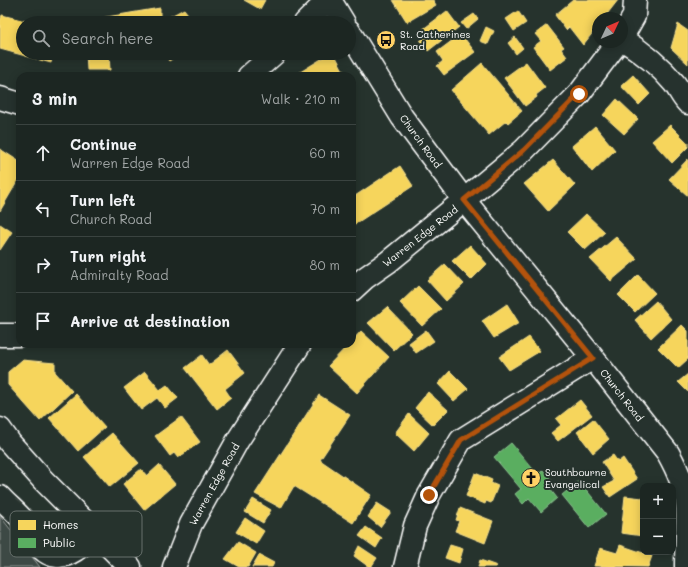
<!DOCTYPE html>
<meta charset="utf-8">
<style>
:root{--surface:#1c2622;--page:#29322f;--text:#f1f3f6;--muted:#a0a5a5;--line:#3a4340}
body{margin:0;font-family:Mali,sans-serif;background:var(--page);color:var(--text)}
.controls{position:absolute;right:12px;bottom:12px;display:grid;overflow:hidden;border-radius:8px;box-shadow:0 2px 10px #0003}
.controls button{width:36px;height:36px;display:grid;place-items:center;padding:0;border:0;border-bottom:1px solid var(--line);background:var(--surface);color:var(--text);font:20px sans-serif}
.compass{position:absolute;left:592px;top:12px;width:36px;height:36px;border-radius:50%;background:var(--surface);box-shadow:0 2px 10px #0003;rotate:46deg}
.stop{position:absolute;width:12px;height:12px;margin:-9px;border:3px solid #b45309;border-radius:50%;background:#fff}
.stop.end{background:#b45309;border-color:#fff;box-shadow:0 1px 4px #0008}
.list{margin:0;padding:0;list-style:none}
h2{display:flex;justify-content:space-between;align-items:center;height:52px;margin:0;padding:0 16px;font-size:17px}
h2 small{font-size:13px;font-weight:400;color:var(--muted)}
.list li{display:grid;grid-template-columns:26px 1fr auto;gap:12px;align-items:center;box-sizing:border-box;height:56px;padding:0 16px;border-top:1px solid var(--line)}
.list b{display:block;font-size:15px;white-space:nowrap}
.list p{margin:0;font-size:13px;white-space:nowrap;color:var(--muted)}
.list em{font-size:13px;font-style:normal;color:var(--muted)}
.icon{flex:none;width:22px;height:22px;fill:none;stroke:currentColor;stroke-width:2;stroke-linecap:round;stroke-linejoin:round}
.map{position:relative;flex:none;width:688px;height:567px;overflow:hidden}
.search{position:absolute;background:var(--surface);box-shadow:0 2px 10px #0003;left:16px;top:16px;width:340px;height:44px;display:flex;align-items:center;gap:10px;box-sizing:border-box;padding:0 14px;border-radius:22px;color:var(--muted);font-size:15px}
.panel{position:absolute;background:var(--surface);box-shadow:0 2px 10px #0003;left:16px;top:72px;width:340px;height:276px;border-radius:12px}
.map>svg:first-child{display:block}
.green{fill:#3e4944;stroke:#9ea4a2}
.homes{fill:#f6d55c;stroke:#f9e28d}
.public{fill:#5aae61;stroke:#8cc690}
.lines{fill:none;stroke-linecap:round;stroke-linejoin:round}
.minor-casing{stroke:#fff;stroke-width:25}
.minor{stroke:#26332d;stroke-width:22}
.route{stroke:#b45309;stroke-width:5}
.labels{text-anchor:middle;dominant-baseline:central;stroke-width:4;stroke-linejoin:round;paint-order:stroke}
.poi-label{font-size:10px;fill:#fff;stroke:#26332d;text-anchor:start}
.street-label{font-size:10px;fill:#fff;stroke:#26332d}
.key{fill:#26332d;stroke:#67706c;stroke-width:1}
.key-label{font-size:11px;fill:#fff}
</style>
<div class="map">
<svg width="688" height="567" viewBox="0 0 688 567">
<rect width="100%" height="100%" fill="#26332d"/>
<filter id="ink" filterUnits="userSpaceOnUse"><feTurbulence type="fractalNoise" baseFrequency=".025" numOctaves="2"/><feDisplacementMap in="SourceGraphic" scale="8" xChannelSelector="R" yChannelSelector="G"/><feConvolveMatrix kernelMatrix="1 2 1 2 8 2 1 2 1" color-interpolation-filters="sRGB"/></filter>
<g filter="url(#ink)">
<!-- green -->
<path class="green" d="M0,516l40,51h-40z"/>
<!-- homes -->
<path class="homes" d="M244,0h21l-5,9z
M393,0h40l3,5 -29,17z
M573,0h45l-14,18h-6v8l-15,19 -14,-18 -3,3 -11,-15z
M160,8v8l5,3 19,-10 11,14h-111l-1,-2z
M447,11l12,16 -31,24 -8,-10 7,-5 -5,-6z
M518,11l8,12 -12,8 -8,-12z
M474,14l4,5 -12,10 -5,-6z
M2,15l31,8h-10v30h30l-2,10 -51,-14v-28z
M678,24l10,7v33l-17,-16z
M547,25l17,22 -3,2 6,8 -17,13 -17,-23 8,-6 -6,-7z
M486,27l8,4 -6,13 -8,-3z
M461,34l14,18 -31,23 -7,-9 6,-5 -6,-9z
M515,37l8,11 -7,6 -8,-11z
M86,53h23l1,17h-23z
M164,53h17l-12,8z
M331,53h3l12,23h-48l-1,-2z
M526,62l19,26 -9,7 1,2 -12,9 -21,-28z
M482,63l40,48 -14,12 -2,-2 -17,14 -38,-45z
M633,75l17,19 -11,11 -18,-19z
M617,99l21,20 -14,15 -21,-19z
M670,125l18,18v4l-16,16 -20,-22z
M595,126l20,24 -23,22 -20,-26z
M0,149l20,13v15l-20,34z
M688,159v37l-19,-17z
M553,160l22,25 -27,26 -24,-27z
M400,166l13,20 -61,40v-28z
M586,214l19,18 -20,18 -18,-18z
M0,224l12,8 -12,18z
M616,237l21,22 -26,22 -21,-22z
M470,245l17,19 -16,16 -19,-19z
M445,264l19,20 -18,17 -19,-21z
M638,275l17,18 -20,19 -17,-17z
M418,286l23,23 -19,17 -22,-23z
M656,301l15,18 -20,19 -16,-18z
M507,304l12,19 -25,15 -12,-17z
M387,307l25,26 -18,17 -26,-27z
M682,325l6,6v28l-10,9 -20,-20z
M426,330l8,11 -18,12 -7,-10z
M361,331l28,26 -32,36 -29,-27 21,-22h3v-3z
M529,337l11,14 -31,19 -10,-13z
M228,350l17,23 -20,16 6,9 -14,11 -32,-41 17,-13 7,10z
M22,360l33,3v9l17,19 -32,30 -32,-36v-13z
M450,371l18,18 -14,12 -16,-17z
M145,372l15,18 7,-5 11,13 -13,10 -8,-10 -16,12 -17,-22z
M688,374v18l-10,-10z
M428,392l20,18 -15,15 -18,-17z
M76,394l29,33 -27,24 -29,-33z
M319,395l31,20 -30,45 51,35 -18,28 -59,-37 -13,22 -26,-14z
M580,400l12,15 -34,26 -7,-8 10,-8 -5,-6z
M409,414l20,19 -15,18 -19,-18z
M181,417l19,25 -22,16 -4,-5 -4,3 -15,-20z
M593,419l16,20 -16,14 -16,-21z
M112,433l27,30 -29,24 -26,-30z
M613,455l5,7 5,-4 14,21 -27,18 -7,-10 11,-6 -12,-19z
M159,465l16,19 -31,26 -21,-26 18,-15 6,7z
M475,473l17,7 -1,3 7,3 -7,17 -5,-2 -1,3 -19,-8z
M625,496l18,2v38l-22,-3z
M253,499l18,11 -8,13 -18,-11z
M377,503l14,9 -11,15 -12,-10z
M460,508l33,13 -8,22 -30,-12 4,-10 -3,-1z
M245,518l19,13 -8,13 -20,-12z
M366,527l16,11 -6,10 -17,-12z
M238,542l18,11 -8,14h-9l-14,-8z
M450,545l13,4 -4,14 -14,-5z
M620,545l32,11 -4,11 -54,-1 6,-18 17,5z
M359,546l18,12 -6,9h-2l-15,-11z
M259,555l15,8 -2,4h-20z
M480,560l17,6 -1,1h-18z"/>
<!-- public -->
<path class="public" d="M511,443l27,32 5,-5 9,11 -5,4 10,13 -16,14 -12,-14 -6,6 -8,-10 6,-5 -27,-32z
M579,481l27,33 -17,14 -27,-33z"/>
<g class="lines">
<defs>
<path id="minor" d="M330,0l14,23
M305,23l23,-23
M349,31l53,86 62,83 129,158 75,95c9,16 17,34 19,52 1,19 -1,42 -1,62
M622,37l12,-21 1,-16
M622,39c19,12 37,26 52,44 5,6 8,14 14,20
M249,76l26,-23
M0,98l20,6
M352,290l13,-12 23,-16 76,-62 60,-50 55,-56 39,-52
M0,335h20
M0,429l10,14 33,37 87,87
M0,497c8,9 19,17 26,27 5,8 9,17 15,24 19,19 40,0 54,-16
M174,567l17,-43 47,-84 62,-96
M405,567l10,-41 14,-31 32,-55 132,-82"/>
</defs>
<!-- minor casing -->
<use href="#minor" class="minor-casing"/>
<!-- minor -->
<use href="#minor" class="minor"/>
</g>
</g>
<g class="lines" filter="url(#ink)">
<!-- route -->
<path class="route" d="M429,495l32,-55 132,-82 -129,-158 60,-50 55,-56"/>
</g>
<!-- icons -->
<defs>
<symbol id="bus-disc" viewBox="-11 -11 22 22"><circle r="9.5" fill="#ffd166" stroke="#26332d"/><path d="M-5-6H5V4H4V6H2V4H-2V6H-4V4H-5ZM-3.5-4V0h7V-4ZM-3.5 1.2v1.5H-2V1.2ZM2 1.2v1.5H3.5V1.2Z" fill="#111"/></symbol>
<symbol id="church-disc" viewBox="-11 -11 22 22"><circle r="9.5" fill="#ffd166" stroke="#26332d"/><path d="M-1.2-6h2.4v3.5h3.3v2.4h-3.3V6h-2.4V-.1h-3.3v-2.4h3.3Z" fill="#111"/></symbol>
</defs>
<g fill-rule="evenodd">
<use href="#bus-disc" x="375" y="29" width="22" height="22"/>
<use href="#church-disc" x="520" y="467" width="22" height="22"/>
</g>
<g class="labels">
<!-- poi labels -->
<g class="poi-label">
<text x="400" y="34">St. Catherines<tspan x="400" dy="12">Road</tspan></text>
<text x="545" y="472">Southbourne<tspan x="545" dy="12">Evangelical</tspan></text>
</g>
<!-- street labels -->
<g class="street-label">
<text transform="translate(421 141) rotate(54)">Church Road</text>
<text transform="translate(420 236) rotate(-38)">Warren Edge Road</text>
<text transform="translate(622 395) rotate(52)">Church Road</text>
<text transform="translate(214 484) rotate(-61)">Warren Edge Road</text>
</g>
</g>
<!-- legend -->
<rect x="10" y="511" width="132" height="46" rx="6" class="key"/>
<rect x="18" y="520" width="18" height="10" fill="#f6d55c"/>
<rect x="18" y="538" width="18" height="10" fill="#5aae61"/>
<g class="key-label">
<text x="43" y="529">Homes</text>
<text x="43" y="547">Public</text>
</g>
</svg>
<div class="controls">
<button>+</button>
<button>−</button>
</div>
<svg class="compass" viewBox="-18 -18 36 36"><path d="M0-13l5 13h-10z" fill="#e53935"/><path d="M0 13l5-13h-10z" fill="#a0a5a5"/></svg>
<div class="stop" style="left:579px;top:94px"></div>
<div class="stop end" style="left:429px;top:495px"></div>
<div class="search"><svg class="icon" aria-label="search" viewBox="0 0 24 24"><circle cx="10" cy="10" r="6"/><path d="M15 15l6 6"/></svg>Search here</div>
<section class="panel">
<h2>3 min<small>Walk · 210 m</small></h2>
<ul class="list">
<li><svg class="icon" aria-label="ahead" viewBox="0 0 24 24"><path d="M12 20V5M6 11l6-6 6 6"/></svg><div><b>Continue</b><p>Warren Edge Road</p></div><em>60 m</em></li>
<li><svg class="icon" aria-label="left" viewBox="0 0 24 24"><path d="M17 20v-9H6M10 6l-5 5 5 5"/></svg><div><b>Turn left</b><p>Church Road</p></div><em>70 m</em></li>
<li><svg class="icon" aria-label="right" viewBox="0 0 24 24"><path d="M7 20v-9h11M14 6l5 5-5 5"/></svg><div><b>Turn right</b><p>Admiralty Road</p></div><em>80 m</em></li>
<li><svg class="icon" aria-label="arrive" viewBox="0 0 24 24"><path d="M6 21V4h12l-3 4 3 4H6"/></svg><div><b>Arrive at destination</b></div></li>
</ul>
</section>
</div>
